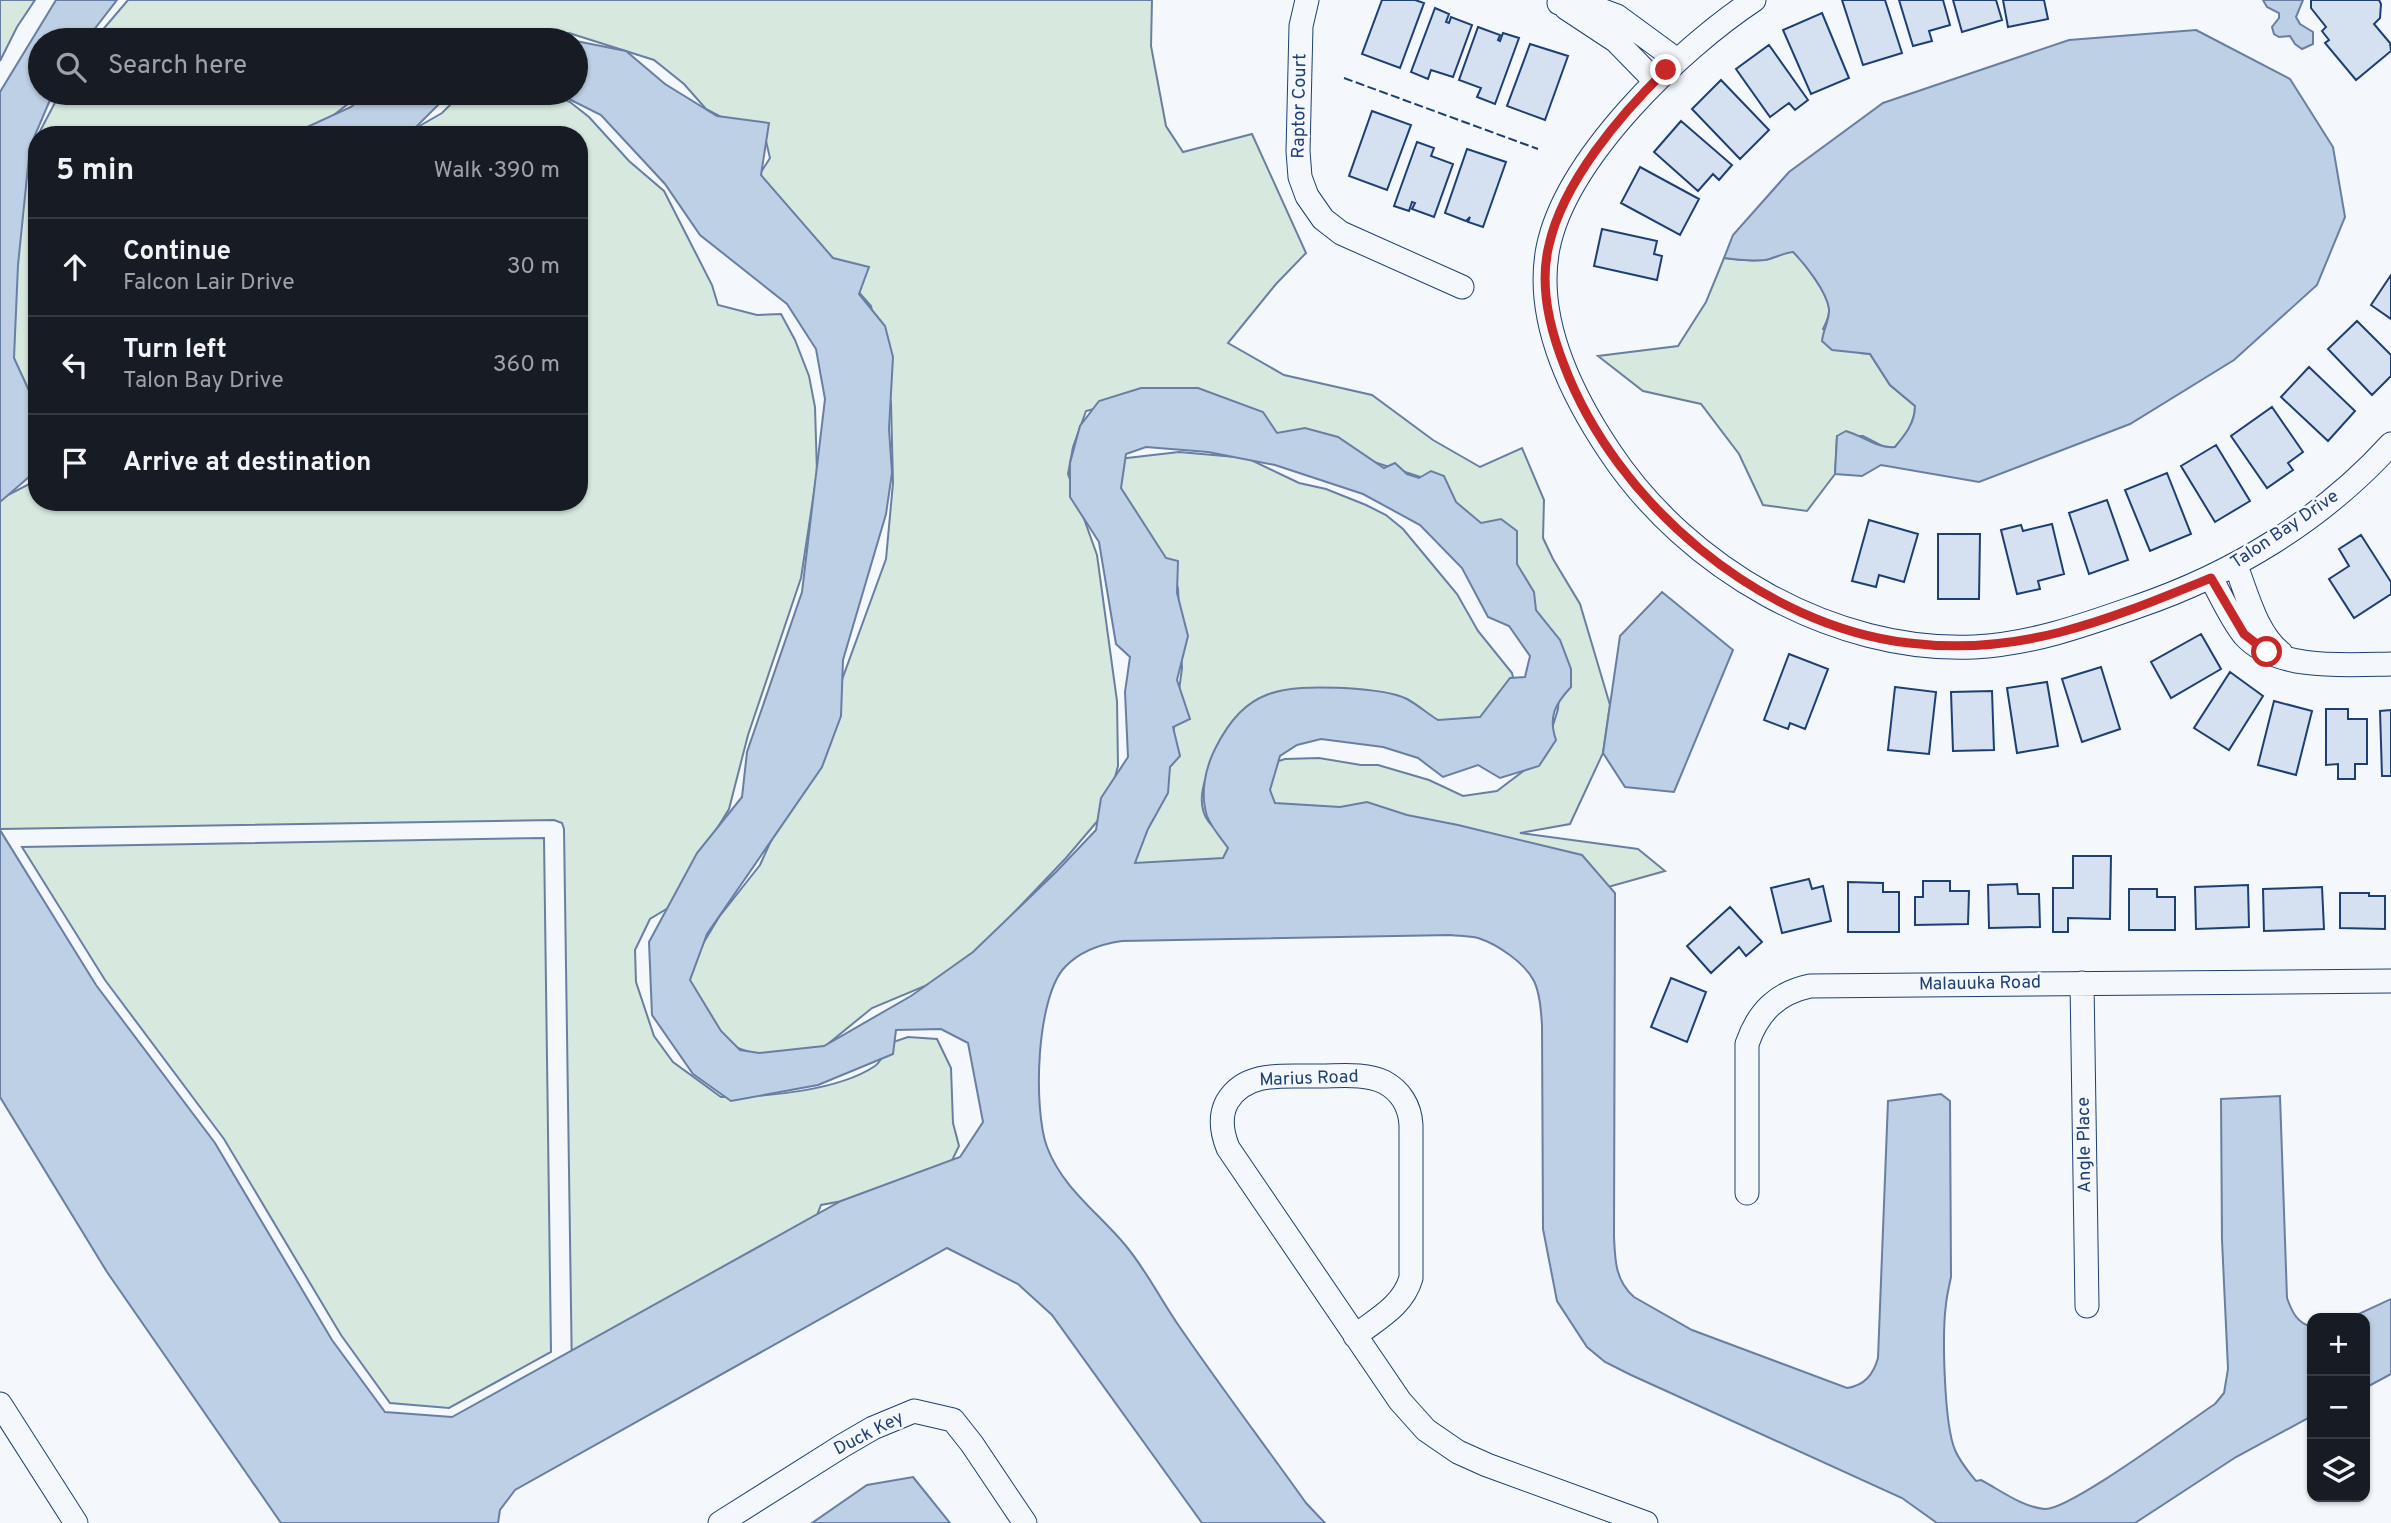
<!DOCTYPE html>
<meta charset="utf-8">
<style>
:root{--surface:#171b24;--page:#20242c;--text:#f1f3f6;--muted:#9ea1a6;--line:#363941}
body{margin:0;font-family:Overpass,sans-serif;background:var(--page);color:var(--text)}
.controls{position:absolute;right:21px;bottom:21px;display:grid;overflow:hidden;border-radius:14px;box-shadow:0 2px 5px #0004}
.controls button{width:63px;height:63px;display:grid;place-items:center;padding:0;border:0;border-bottom:2px solid var(--line);background:var(--surface);color:var(--text);font:35px sans-serif}
.stop{position:absolute;width:21px;height:21px;margin:-16px;border:5px solid #c62828;border-radius:50%;background:#fff}
.stop.end{background:#c62828;border-color:#fff;box-shadow:0 2px 7px #0008}
.list{margin:0;padding:0;list-style:none}
h2{display:flex;justify-content:space-between;align-items:center;height:91px;margin:0;padding:0 28px;font-size:30px}
h2 small{font-size:23px;font-weight:400;color:var(--muted)}
.list li{display:grid;grid-template-columns:46px 1fr auto;gap:21px;align-items:center;box-sizing:border-box;height:98px;padding:0 28px;border-top:2px solid var(--line)}
.list b{display:block;font-size:26px;white-space:nowrap}
.list p{margin:0;font-size:23px;white-space:nowrap;color:var(--muted)}
.list em{font-size:23px;font-style:normal;color:var(--muted)}
.icon{flex:none;width:38px;height:38px;fill:none;stroke:currentColor;stroke-width:2;stroke-linecap:round;stroke-linejoin:round}
.map{position:relative;flex:none;width:2391px;height:1523px;overflow:hidden}
.search{position:absolute;background:var(--surface);box-shadow:0 2px 5px #0004;left:28px;top:28px;width:560px;height:77px;display:flex;align-items:center;gap:18px;box-sizing:border-box;padding:0 24px;border-radius:38px;color:var(--muted);font-size:26px}
.panel{position:absolute;background:var(--surface);box-shadow:0 2px 5px #0004;left:28px;top:126px;width:560px;height:385px;border-radius:28px}
.map>svg:first-child{display:block}
.green{fill:#d7e8df;stroke:#687fa3;stroke-width:2}
.water{fill:#bed0e5;stroke:#687fa3;stroke-width:2;fill-rule:evenodd}
.building{fill:#d5e0f0;stroke:#1d3f73;stroke-width:2}
.lines{fill:none;stroke-linecap:round;stroke-linejoin:round}
.minor-casing{stroke:#1d3f73;stroke-width:25}
.minor{stroke:#f4f7fb;stroke-width:23}
.fence{stroke:#1d3f73;stroke-width:2;stroke-dasharray:9 3.5;stroke-linecap:butt}
.route{stroke:#c62828;stroke-width:9}
.labels{text-anchor:middle;dominant-baseline:central;stroke-width:5;stroke-linejoin:round;paint-order:stroke}
.street-label{font-size:18px;fill:#1d3f73;stroke:#f4f7fb}
</style>
<div class="map">
<svg width="2391" height="1523" viewBox="0 0 2391 1523">
<rect width="100%" height="100%" fill="#f4f7fb"/>
<!-- green -->
<path class="green" d="M0,0h35l-18,27 -17,34z
M128,0h1024l-1,46 15,80 17,26 69,-18 54,119 -30,31 -48,59 56,32 88,20 61,45 47,27 42,-19 22,52 -1,38 10,21 27,45 30,101 -7,48 -33,71 -50,9 118,16 27,22 -64,18 -296,-66 -44,-29 8,-30 16,-5 34,-1 42,7h17l51,15 34,16 34,-5 29,-22 24,-34 8,-26 3,-42 -140,-190 -72,-23 -237,-50 -26,7 -13,36 -5,27 29,81 20,146 1,65 -12,45 -40,47 -81,85 -41,35 -72,30 -54,44 -48,7 -47,-16 -40,-66 36,-60 41,-52 72,-158 54,-148 7,-76 -2,-80 -20,-97 -57,-65 -60,-58 16,-25 -4,-17 -60,-32 -22,-25 -30,-24 -85,-27 -96,7h-379z
M60,93h302l-54,42h-270z
M483,93h67l20,9 19,15 40,44 35,30 48,94 6,20 39,10 24,-1 14,26 14,36 6,31 2,66 -16,105 -53,157 -19,74 -61,99 -18,11 -15,31 1,32 18,54 19,26 48,35c44,0 117,-6 154,-31 7,-5 11,-16 15,-23l18,-6 29,2 14,29 2,55 6,23 -18,37 -120,22c-9,28 -25,32 -51,36l-21,29 -177,105 -8,-546 -2,-6 -8,-3 -554,9v-330l37,-19v22h542v-367h-175l38,-22 10,-10z
M37,137v272l-9,5 -19,-76 20,-185z
M1793,251c11,12 34,40 36,57 1,8 -3,15 -6,21l37,24 10,1 20,31 25,21c0,17 -10,29 -20,41l-9,1 -23,-12h-26l-2,38 -28,37 -44,-6 -24,-51 -38,-50 -58,-13 -45,-35 80,-10 28,-44 18,-44c13,2 27,3 41,2 9,-2 18,-7 28,-9z
M1179,452l68,6 52,25 27,6 40,16 20,10 17,14 54,65 21,37 34,42 2,9 -10,22 -54,30 -28,-13 -204,26c-9,22 -26,54 -9,75 11,13 20,20 28,35l-109,20 43,-126 11,-83 -4,-79 -4,-15 -63,-92 6,-21 10,-3z
M544,838l7,514 -102,56 -59,-5 -49,-68 -117,-196 -119,-159 -83,-133z"/>
<!-- water -->
<path class="water" d="M56,0h61l-31,40h-46v53h13l-23,54 -12,118 -4,93 18,39 5,-1v74l-37,32v-410z
M2263,0h40l-7,17 4,7 13,8v12l-11,5 -7,-5 -5,-8 -11,1 -5,-3 -2,-7 7,-9v-5l-12,-6z
M2196,30l94,49 43,68 12,70 -28,68 -83,75 -104,64 -151,58 -98,-17 -19,11 -27,-2 2,-38 9,-5c17,5 32,18 49,16 10,-12 20,-24 20,-41l-25,-21 -20,-31 -38,-4 -10,-9c1,-11 8,-22 7,-32 -2,-17 -24,-45 -36,-57 -10,1 -18,6 -28,8 -13,1 -28,0 -41,-2l9,-23 56,-63 94,-69 186,-63z
M470,31l75,4 25,5h-143z
M576,41l50,10 39,33 52,32 52,7 -8,52 72,83 36,9 -10,27 26,32 8,31 -4,72 3,44 -6,41 -43,146 -2,56 -19,51 -115,167 -17,46 31,51 19,19 19,3 65,-7 87,-50 62,-44 83,-80 40,-42 5,-32 27,-41 -3,-65 5,-35 -14,-13 -17,-102 -29,-45v-34l10,-37 19,-25 42,-13h57l65,24 14,21 28,-5 33,9 46,31 11,-5 12,11 12,4 12,-7 13,5 12,26 25,21 20,-4 16,12v33l17,28 2,18 24,30 11,29v18c-16,17 -23,30 -15,53l-17,26 -39,12 -22,-13 -35,12 -25,-19 -35,-11 -62,-8 -24,6 -17,11 -10,34 5,13 65,4 27,-5 40,13 51,10 124,30 33,38 -1,343c1,24 1,44 20,61l58,33 155,58c18,-3 26,-13 31,-30l10,-257 53,-7 9,7 1,176c-2,9 -4,18 -5,27 -4,30 -2,120 9,146 5,12 13,21 21,31l5,-1c19,10 41,27 64,29 25,1 141,-86 170,-105l9,-11 4,-24 -6,-129 -1,-141 59,-3 7,202c5,14 10,25 25,29v89l-76,41 -101,66h-198l-35,-25 -271,-123 -26,-13 -18,-15 -30,-46 -14,-72 -1,-204c-1,-14 -2,-31 -8,-44 -9,-18 -37,-37 -56,-43 -9,-2 -19,-2 -27,-3l-329,6c-21,3 -42,10 -57,26 -29,30 -32,142 -18,180 16,42 52,66 79,99 20,24 35,54 53,80 41,60 85,118 127,177l19,20h-123l-150,-208 -34,-31 -71,-36 -432,242 -15,20 -2,13h-217l-174,-251 -107,-175v-267l96,155 119,158 117,197 53,72 67,5 389,-216 119,-44 23,-35 -15,-79 -27,-14 -45,1 -3,24 -75,31 -87,16 -38,-27 -41,-59 -3,-73 48,-89 45,-56 5,-45 55,-160 23,-193 -9,-50 -29,-45 -87,-69 -35,-51 -64,-69 -44,-22h19zM1146,447l62,5 67,13 88,29 57,31 42,43 26,49 21,9 21,30 -5,21 -15,1 -30,39 -42,3c-10,-6 -20,-15 -31,-21 -15,-8 -46,-10 -63,-11 -63,-2 -98,-1 -129,61 -10,20 -15,45 -8,67 4,11 14,22 21,32l-5,10 -88,5 13,-34 20,-36 2,-26 10,-11 -7,-29 17,-8 -13,-39 11,-44 -11,-43 1,-32 -12,-3 -45,-70 5,-34z
M367,93h88l-9,4 -38,38h-105l2,-7 46,-21z
M1662,592l71,58 -59,142 -49,-5 -22,-34 17,-117z
M2391,1299v75l-26,14v-70h-15z
M913,1477l37,46h-138l55,-38z"/>
<!-- building -->
<path class="building" d="M1382,0h33l9,3 -24,65 -38,-14z
M1842,0h43l17,53 -39,12z
M1899,0h44l7,25 -21,6 3,10 -19,5z
M1953,0h43l6,20 -40,12z
M2003,0h41l4,19 -40,8z
M2311,0h68l2,4 -1,14 -6,6 16,19 1,8 -35,29 -31,-37 4,-3 -7,-9 4,-4 -15,-19z
M1435,8l14,6 -3,8 3,1 2,-6 21,8 -19,52 -22,-7 -3,9 -17,-7z
M1822,13l27,65 -38,16 -28,-64z
M1478,27l22,8 -2,5 2,1 3,-8 16,5 -24,66 -18,-7 4,-9 -22,-8z
M1530,44l38,12 -23,64 -38,-14z
M1769,45l39,55 -13,10 -6,-7 -19,14 -34,-48z
M1721,80l48,50 -29,29 -48,-50z
M1372,111l39,14 -24,65 -38,-14z
M1681,121l51,44 -13,15 -6,-6 -15,17 -44,-39z
M1417,142l17,6 -3,8 22,8 -19,53 -22,-8 3,-6 -3,-1 -3,9 -15,-5z
M1467,149l39,13 -23,65 -15,-5 2,-5 -4,4 -21,-8z
M1640,167l59,32 -19,36 -59,-32z
M1602,229l55,12 -3,13 8,2 -5,24 -63,-14z
M2391,275v44l-20,-14z
M2357,321l34,34v21l-19,19 -44,-46z
M2309,367l46,44 -27,30 -47,-44z
M2272,407l31,45 -15,11 5,7 -26,18 -36,-52z
M2216,445l34,56 -35,21 -34,-56z
M2167,473l24,61 -41,17 -25,-61z
M2107,500l21,60 -39,14 -20,-61z
M1869,520l49,14 -14,48 -25,-7 -3,12 -24,-6z
M2052,524l12,50 -26,7 2,8 -23,5 -16,-64 20,-5 2,6z
M1938,534h42l-1,65h-41z
M2361,535l30,47v12l-37,24 -25,-39 20,-13 -10,-17z
M2201,634l20,35 -50,29 -20,-36z
M1789,654l39,15 -23,60 -15,-6 -2,6 -24,-9z
M2101,667l19,62 -38,13 -20,-63z
M2230,672l33,24 -34,54 -35,-22z
M2047,682l11,64 -41,7 -10,-65z
M1895,687l41,5 -7,62 -41,-4z
M1992,691l2,59 -41,1 -2,-59z
M2274,701l38,10 -16,64 -38,-10z
M2326,709h22v10h19v45h-12v15h-17v-15l-12,1z
M2391,710v66h-9l-2,-65z
M2073,856h38l-1,63 -42,-1v14h-15v-44h20z
M1809,879l3,10 11,-3 8,35 -49,12 -11,-45z
M1923,881h27v10h19l-1,33 -53,1v-28h8z
M1848,882l35,1v9h16v40h-51z
M2017,884l1,10h21l1,33 -51,1 -1,-43z
M2248,885l1,42 -53,2 -1,-42z
M2322,887l2,42 -60,2 -1,-42z
M2129,889h28v8h18v33h-46z
M2340,893h29v3h16v33l-45,-1z
M1730,907l32,35 -16,14 -7,-9 -28,26 -24,-27z
M1671,978l35,14 -19,50 -36,-15z"/>
<g class="lines">
<defs>
<path id="minor" d="M1307,0l-6,26 -3,125 2,26 7,19 16,23 18,14 121,54
M1754,0c-74,49 -188,158 -206,248 -14,72 23,146 62,204 77,116 223,201 364,195 57,-3 108,-21 162,-40 97,-33 186,-87 255,-163
M1559,3l39,6 19,7 60,44
M1566,8l50,33 39,40
M2236,566c11,28 20,67 45,87
M2211,578c10,18 20,41 33,57 32,36 104,30 147,29
M2082,983l5,323
M1747,1193v-149c11,-32 30,-51 63,-58l581,-5
M1355,1336c22,-17 48,-30 56,-58v-153c-1,-18 -10,-34 -27,-43 -19,-9 -43,-6 -64,-6 -32,1 -74,-7 -93,26 -8,15 -5,31 1,46l172,253 26,29 32,22 29,13 159,58
M0,1404l76,119
M720,1523l122,-77 31,-18 41,-17 39,9 19,24 53,79"/>
</defs>
<!-- minor casing -->
<use href="#minor" class="minor-casing"/>
<!-- minor -->
<use href="#minor" class="minor"/>
<!-- fence -->
<path class="fence" d="M1344,78l194,71"/>
</g>
<g class="lines">
<!-- route -->
<path class="route" d="M1666,70c-46,45 -103,112 -117,175 -10,40 0,82 15,120 52,138 197,261 345,278 112,14 201,-24 302,-65l33,56 23,18"/>
</g>
<g class="labels">
<!-- street labels -->
<g class="street-label">
<text transform="translate(1300 106) rotate(-89)">Raptor Court</text>
<text transform="translate(2285 530) rotate(-34)">Talon Bay Drive</text>
<text transform="translate(1980 984) rotate(-1)">Malauuka Road</text>
<text transform="translate(1309 1079) rotate(-2)">Marius Road</text>
<text transform="translate(2085 1145) rotate(-91)">Angle Place</text>
<text transform="translate(869 1434) rotate(-27)">Duck Key</text>
</g>
</g>
</svg>
<div class="controls">
<button>+</button>
<button>−</button>
<button><svg class="icon" aria-label="layers" viewBox="0 0 24 24"><path d="M12 4l9 5-9 5-9-5zM3 14l9 5 9-5"/></svg></button>
</div>
<div class="stop" style="left:2267px;top:652px"></div>
<div class="stop end" style="left:1666px;top:70px"></div>
<div class="search"><svg class="icon" aria-label="search" viewBox="0 0 24 24"><circle cx="10" cy="10" r="6"/><path d="M15 15l6 6"/></svg>Search here</div>
<section class="panel">
<h2>5 min<small>Walk · 390 m</small></h2>
<ul class="list">
<li><svg class="icon" aria-label="ahead" viewBox="0 0 24 24"><path d="M12 20V5M6 11l6-6 6 6"/></svg><div><b>Continue</b><p>Falcon Lair Drive</p></div><em>30 m</em></li>
<li><svg class="icon" aria-label="left" viewBox="0 0 24 24"><path d="M17 20v-9H6M10 6l-5 5 5 5"/></svg><div><b>Turn left</b><p>Talon Bay Drive</p></div><em>360 m</em></li>
<li><svg class="icon" aria-label="arrive" viewBox="0 0 24 24"><path d="M6 21V4h12l-3 4 3 4H6"/></svg><div><b>Arrive at destination</b></div></li>
</ul>
</section>
</div>
